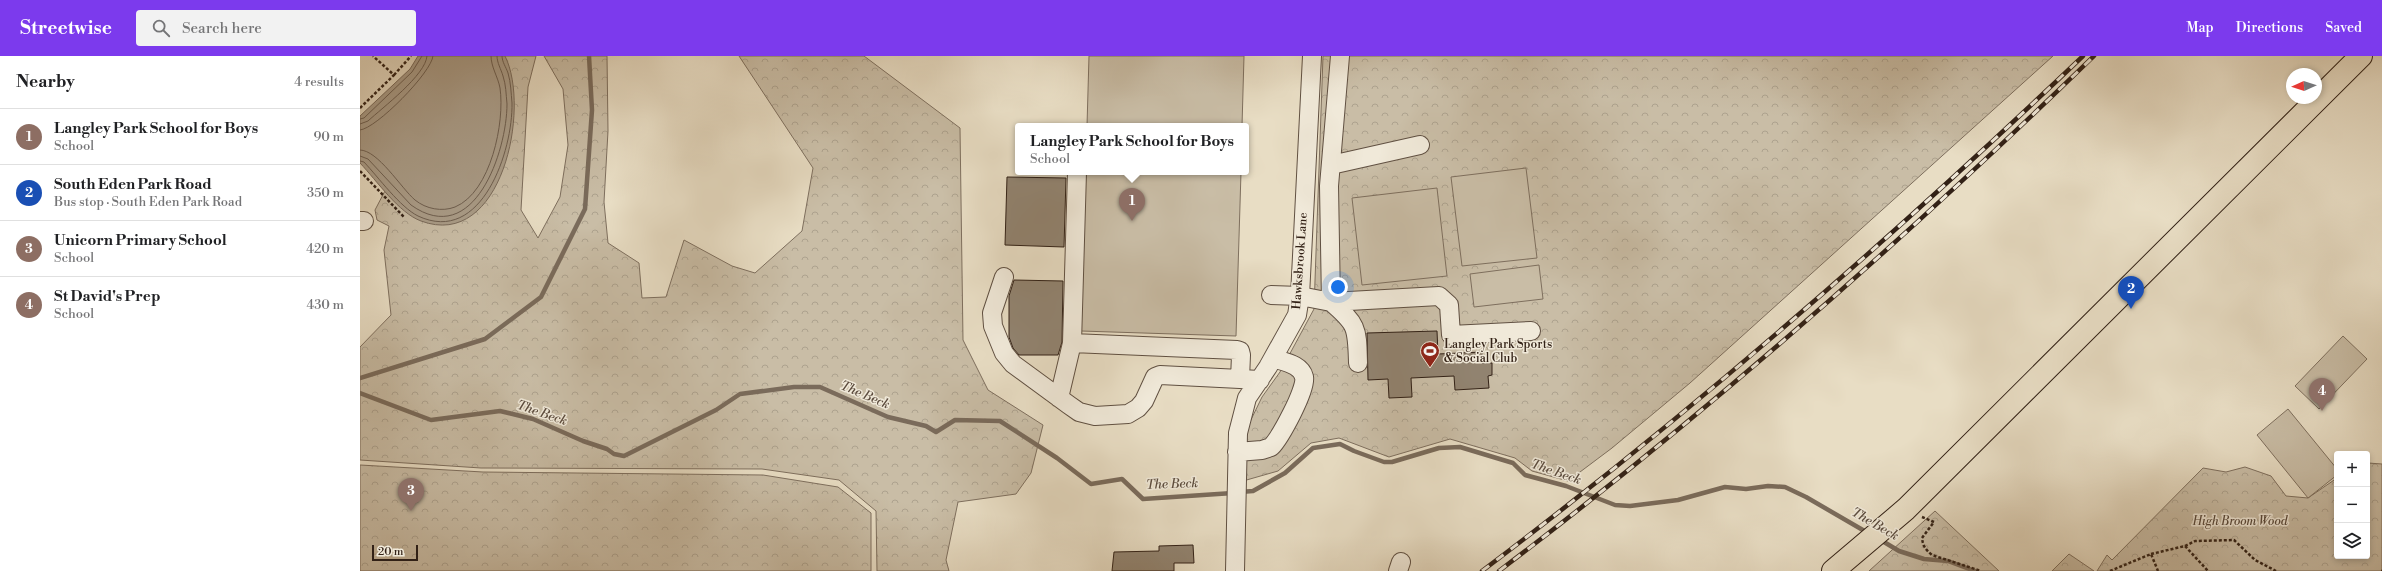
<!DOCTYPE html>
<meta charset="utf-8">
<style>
:root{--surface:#fff;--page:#f2f2f2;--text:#202124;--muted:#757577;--line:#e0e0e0;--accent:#7c3aed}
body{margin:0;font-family:"Libre Bodoni",serif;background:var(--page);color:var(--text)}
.controls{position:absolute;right:12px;bottom:12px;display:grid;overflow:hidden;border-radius:4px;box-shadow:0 2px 6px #0003}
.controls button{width:36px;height:36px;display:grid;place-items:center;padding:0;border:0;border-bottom:1px solid var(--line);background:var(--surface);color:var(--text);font:20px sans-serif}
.compass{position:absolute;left:1926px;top:12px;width:36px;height:36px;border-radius:50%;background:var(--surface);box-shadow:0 2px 6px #0003;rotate:267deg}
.scale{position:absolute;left:12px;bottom:10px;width:46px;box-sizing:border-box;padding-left:4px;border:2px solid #322116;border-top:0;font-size:11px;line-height:14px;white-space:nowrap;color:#322116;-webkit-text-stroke:3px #f0e9d9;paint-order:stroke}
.you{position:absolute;left:978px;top:231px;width:14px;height:14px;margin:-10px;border:3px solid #fff;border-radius:50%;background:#1a73e8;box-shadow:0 0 0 6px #1a73e833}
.badge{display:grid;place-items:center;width:26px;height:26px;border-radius:50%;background:var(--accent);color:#fff;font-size:13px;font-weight:700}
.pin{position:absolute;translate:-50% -33px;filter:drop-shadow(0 1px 2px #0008)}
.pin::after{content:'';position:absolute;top:21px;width:14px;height:12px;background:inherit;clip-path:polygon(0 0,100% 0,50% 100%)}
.popup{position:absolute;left:655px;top:67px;width:234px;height:52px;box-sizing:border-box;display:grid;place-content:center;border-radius:4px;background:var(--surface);filter:drop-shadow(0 1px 3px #0005);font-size:13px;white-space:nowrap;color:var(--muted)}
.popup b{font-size:15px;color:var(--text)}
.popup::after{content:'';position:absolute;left:50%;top:100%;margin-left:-8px;border:8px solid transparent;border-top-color:var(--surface)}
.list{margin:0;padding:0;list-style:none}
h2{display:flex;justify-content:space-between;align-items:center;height:52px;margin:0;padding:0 16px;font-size:17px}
h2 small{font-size:13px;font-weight:400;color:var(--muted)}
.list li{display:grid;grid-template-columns:26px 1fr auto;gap:12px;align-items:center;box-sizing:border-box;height:56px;padding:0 16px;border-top:1px solid var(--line)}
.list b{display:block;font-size:15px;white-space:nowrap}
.list p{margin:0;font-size:13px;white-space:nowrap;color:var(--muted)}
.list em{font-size:13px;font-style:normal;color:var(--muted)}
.icon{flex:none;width:22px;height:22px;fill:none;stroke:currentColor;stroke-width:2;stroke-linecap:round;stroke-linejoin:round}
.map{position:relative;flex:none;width:2022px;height:515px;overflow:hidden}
header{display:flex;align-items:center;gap:24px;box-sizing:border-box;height:56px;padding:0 20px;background:var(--accent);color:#fff}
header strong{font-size:19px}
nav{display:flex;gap:22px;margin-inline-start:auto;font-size:14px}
.search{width:280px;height:36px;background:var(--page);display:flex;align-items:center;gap:10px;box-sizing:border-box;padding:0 14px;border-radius:4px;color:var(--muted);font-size:15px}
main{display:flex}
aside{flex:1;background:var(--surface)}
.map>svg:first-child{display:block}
.forest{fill:url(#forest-crowns);stroke:#7e6f5e}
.garden{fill:#c9bda6;stroke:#7e6f5e}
.water{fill:#aa9d89;stroke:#7a6b5b}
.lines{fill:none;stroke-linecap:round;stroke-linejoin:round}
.shore{stroke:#6e5f50;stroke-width:1}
.stream{stroke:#7a6b5b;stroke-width:4.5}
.building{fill:#918370;stroke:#322116}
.minor-casing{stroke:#605042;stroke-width:20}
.major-casing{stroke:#322116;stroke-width:24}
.path{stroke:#322116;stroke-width:2.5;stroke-dasharray:3 2;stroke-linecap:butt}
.minor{stroke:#f0e9d9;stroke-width:18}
.major{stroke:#e8ddc4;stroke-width:22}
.rail-casing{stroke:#322116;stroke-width:4.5}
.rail{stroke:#f0e9d9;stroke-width:3;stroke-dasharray:9;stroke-linecap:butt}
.labels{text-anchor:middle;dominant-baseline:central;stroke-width:3;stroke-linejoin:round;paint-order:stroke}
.street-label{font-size:12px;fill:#322116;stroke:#f0e9d9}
.poi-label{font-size:12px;fill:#322116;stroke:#f0e9d9;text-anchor:start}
.park-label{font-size:12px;font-style:italic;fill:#58483a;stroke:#f0e9d9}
.water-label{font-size:13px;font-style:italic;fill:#5c4c3e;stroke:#f0e9d9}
</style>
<header>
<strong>Streetwise</strong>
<div class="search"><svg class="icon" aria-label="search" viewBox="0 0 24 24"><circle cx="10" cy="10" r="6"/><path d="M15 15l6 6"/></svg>Search here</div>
<nav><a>Map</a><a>Directions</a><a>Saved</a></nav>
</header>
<main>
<aside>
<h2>Nearby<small>4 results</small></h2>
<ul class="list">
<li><span class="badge" style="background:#8d6e63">1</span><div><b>Langley Park School for Boys</b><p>School</p></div><em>90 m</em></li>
<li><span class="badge" style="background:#1a4fb4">2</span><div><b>South Eden Park Road</b><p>Bus stop · South Eden Park Road</p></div><em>350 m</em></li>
<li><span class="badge" style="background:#8d6e63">3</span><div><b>Unicorn Primary School</b><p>School</p></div><em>420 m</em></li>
<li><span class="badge" style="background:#8d6e63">4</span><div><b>St David's Prep</b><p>School</p></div><em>430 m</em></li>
</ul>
</aside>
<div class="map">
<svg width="2022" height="515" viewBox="0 0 2022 515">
<defs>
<pattern id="forest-crowns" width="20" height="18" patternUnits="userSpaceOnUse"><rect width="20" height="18" fill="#c9bda6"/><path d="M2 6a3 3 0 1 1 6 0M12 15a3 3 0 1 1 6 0" fill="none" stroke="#ada28e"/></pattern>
</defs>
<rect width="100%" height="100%" fill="#e8ddc4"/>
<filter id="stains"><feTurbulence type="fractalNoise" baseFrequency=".005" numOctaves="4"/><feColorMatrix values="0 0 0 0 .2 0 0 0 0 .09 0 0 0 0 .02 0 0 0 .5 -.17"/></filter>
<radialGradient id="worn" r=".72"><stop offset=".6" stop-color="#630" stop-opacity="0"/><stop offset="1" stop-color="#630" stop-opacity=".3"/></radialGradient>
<!-- forest -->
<path class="forest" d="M140,0h36l-8,31 -7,123 17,28 22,-41 8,-52 -5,-56 -19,-33h63l1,75 -4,71 4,41 31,20 3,35 24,-1 18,-57 48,26 23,7 47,-42 11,-63 -74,-112h125l96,72 3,212 25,50 55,35 -12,48 -15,21 -58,8 -12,58 3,11h-72l-1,-60 -37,-31 -77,-11 -281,-1 -121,-8v-113l31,-32 -7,-65 5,-24 -12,-6 -2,-10 12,-23z
M963,0h730l-363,327 -78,65 -44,33 -36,-10 -17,-13 -65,-19 -61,18 -50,-19 -28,5 -33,28 -35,10 4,-53 15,-31 18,-25 34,-63z
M2008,407l14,1v107h-285l10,-16 5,5 91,-92 23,4 19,-5 26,9 15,20 22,2 29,-20v78h30z
M0,409l123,7 280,3 75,12 33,26v58h-511z
M1575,455l64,60h-130z
M1709,498l25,17h-42z"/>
<!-- garden -->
<path class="garden" d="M729,0h155l-2,70h-155z
M1166,112l11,90 -75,8 -11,-89z
M725,116h156l-5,164 -155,-5z
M1077,132l10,88 -85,9 -10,-87z
M1179,209l4,34 -69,8 -4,-33z
M1983,280l24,23 -48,50 -24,-23z
M1928,353l49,60v6l-29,23 -51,-63z"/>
<!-- water -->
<path class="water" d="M58,0h87c26,52 -3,195 -84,165 -22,-8 -44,-40 -61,-58v-47l50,-47z"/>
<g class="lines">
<!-- shore -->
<path class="shore" d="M0,63l4,-1 48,-46 10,-16
M0,68l8,-3c14,-13 58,-46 59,-65
M0,74c16,-1 72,-58 73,-74
M0,94c18,0 41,38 55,50 11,9 27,12 40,7 36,-15 50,-85 45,-119 -2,-11 -9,-21 -9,-32
M0,100l8,3 43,46c63,45 96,-54 96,-101 -1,-10 -1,-19 -4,-28 -2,-7 -6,-13 -6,-20
M0,105l4,1c15,16 36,45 54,54 64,30 95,-66 94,-113 -1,-10 -1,-20 -4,-30 -2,-6 -6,-11 -6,-17"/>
<!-- stream -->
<path class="stream" d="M0,322l125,-39 56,-42 44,-88 7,-99 -3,-54
M0,337l71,27 69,-9 33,8 50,22 24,8 7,5 10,2 92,-46 24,-16 54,-7h26l68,30 38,9 10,6 19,-12 45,1 57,37 34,26 31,-5 21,20 90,-6
M880,436l13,-1 32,-18 28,-25 27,-4 14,7 30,11h8l47,-14 21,-1 53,16 12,12 41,11 49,19 15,1 48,-6 47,-13 21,2 22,-3 17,1 21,10 62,36
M1519,483l20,12 25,8 24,2 27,10"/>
</g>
<!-- building -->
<path class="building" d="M647,121l59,1 -2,69 -59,-2z
M654,224l49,1 -1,61 -4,13h-39l-6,-7 -4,-11v-41z
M1077,275l1,23 44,-2v11h10v12l-4,1 1,12 -34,2 -1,-14 -43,2 1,19 -23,1 -1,-19 -20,1 -1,-47z
M833,489l1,18h-20v8h-62l2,-19 45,-1v-5z"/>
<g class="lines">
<defs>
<path id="minor" d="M980,0l-11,130 2,116c27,23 26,26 27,61
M971,109l89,-20
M0,165h4
M644,221l-12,36 1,13 11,27 9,11 56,41 10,7 16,4 33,-2 10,-6 6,-7 11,-24 5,-2 100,5
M911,239l29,1 31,6 108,-6 10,9 2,30 80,-4
M712,287l165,7 3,1 1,4 -1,24
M699,342l13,-55 5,-171
M877,396l25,-2 9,-3c9,-9 36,-58 33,-70 -3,-13 -20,-15 -31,-19
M875,515l3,-138 9,-35 21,-31 29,-52 3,-19 12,-240
M1038,515l3,-9"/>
<path id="major" d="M1473,515l73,-62 455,-453"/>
</defs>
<!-- minor casing -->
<use href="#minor" class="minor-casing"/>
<!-- major casing -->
<use href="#major" class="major-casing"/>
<!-- path -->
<path class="path" d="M34,19l17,-19
M0,52l34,-33 -21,-19
M0,115l44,46
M1562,461l12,5 -12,16c1,8 3,11 10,17l49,16
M1825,490l10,-5 39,-1 21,20 21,11
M1791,498l34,-8 23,25
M1750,515l41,-17 7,17
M2021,515h1"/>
<!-- minor -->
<use href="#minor" class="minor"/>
<!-- major -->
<use href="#major" class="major"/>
<defs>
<path id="rail" d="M1122,515c211,-159 410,-333 601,-515
M1139,515c209,-158 407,-333 595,-515"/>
</defs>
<!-- rail casing -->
<use href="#rail" class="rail-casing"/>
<!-- rail -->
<use href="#rail" class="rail"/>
</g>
<!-- icons -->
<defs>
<symbol id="stadium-pin" viewBox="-11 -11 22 30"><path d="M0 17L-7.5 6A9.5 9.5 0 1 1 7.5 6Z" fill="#8f2418" stroke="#f0e9d9"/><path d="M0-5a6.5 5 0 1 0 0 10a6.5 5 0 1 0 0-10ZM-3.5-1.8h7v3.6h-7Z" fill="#fff"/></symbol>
</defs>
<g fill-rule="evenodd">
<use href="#stadium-pin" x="1059" y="284" width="22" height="30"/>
</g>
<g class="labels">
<!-- street labels -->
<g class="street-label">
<text transform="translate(940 205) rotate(-86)">Hawksbrook Lane</text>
</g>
<!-- poi labels -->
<g class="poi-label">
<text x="1084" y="288">Langley Park Sports<tspan x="1084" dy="14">&amp; Social Club</tspan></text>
</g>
<!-- park labels -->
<g class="park-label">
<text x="1880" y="465">High Broom Wood</text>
</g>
<!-- water labels -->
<g class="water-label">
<text transform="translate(505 339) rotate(23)">The Beck</text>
<text transform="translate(182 357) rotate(19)">The Beck</text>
<text transform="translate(1196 416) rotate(19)">The Beck</text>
<text transform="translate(812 428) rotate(-2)">The Beck</text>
<text transform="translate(1515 468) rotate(30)">The Beck</text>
</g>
</g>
<rect width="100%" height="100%" filter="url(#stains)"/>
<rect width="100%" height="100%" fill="url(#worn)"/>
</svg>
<div class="controls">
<button>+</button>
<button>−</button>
<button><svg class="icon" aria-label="layers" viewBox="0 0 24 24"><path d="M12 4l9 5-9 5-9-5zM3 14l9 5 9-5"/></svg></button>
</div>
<svg class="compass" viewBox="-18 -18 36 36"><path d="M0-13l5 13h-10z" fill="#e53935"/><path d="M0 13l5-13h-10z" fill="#757577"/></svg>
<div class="scale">20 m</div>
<div class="you"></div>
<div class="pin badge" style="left:772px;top:165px;background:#8d6e63">1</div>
<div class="popup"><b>Langley Park School for Boys</b>School</div>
<div class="pin badge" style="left:1771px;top:253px;background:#1a4fb4">2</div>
<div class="pin badge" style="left:51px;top:455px;background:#8d6e63">3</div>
<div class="pin badge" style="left:1962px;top:355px;background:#8d6e63">4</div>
</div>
</main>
